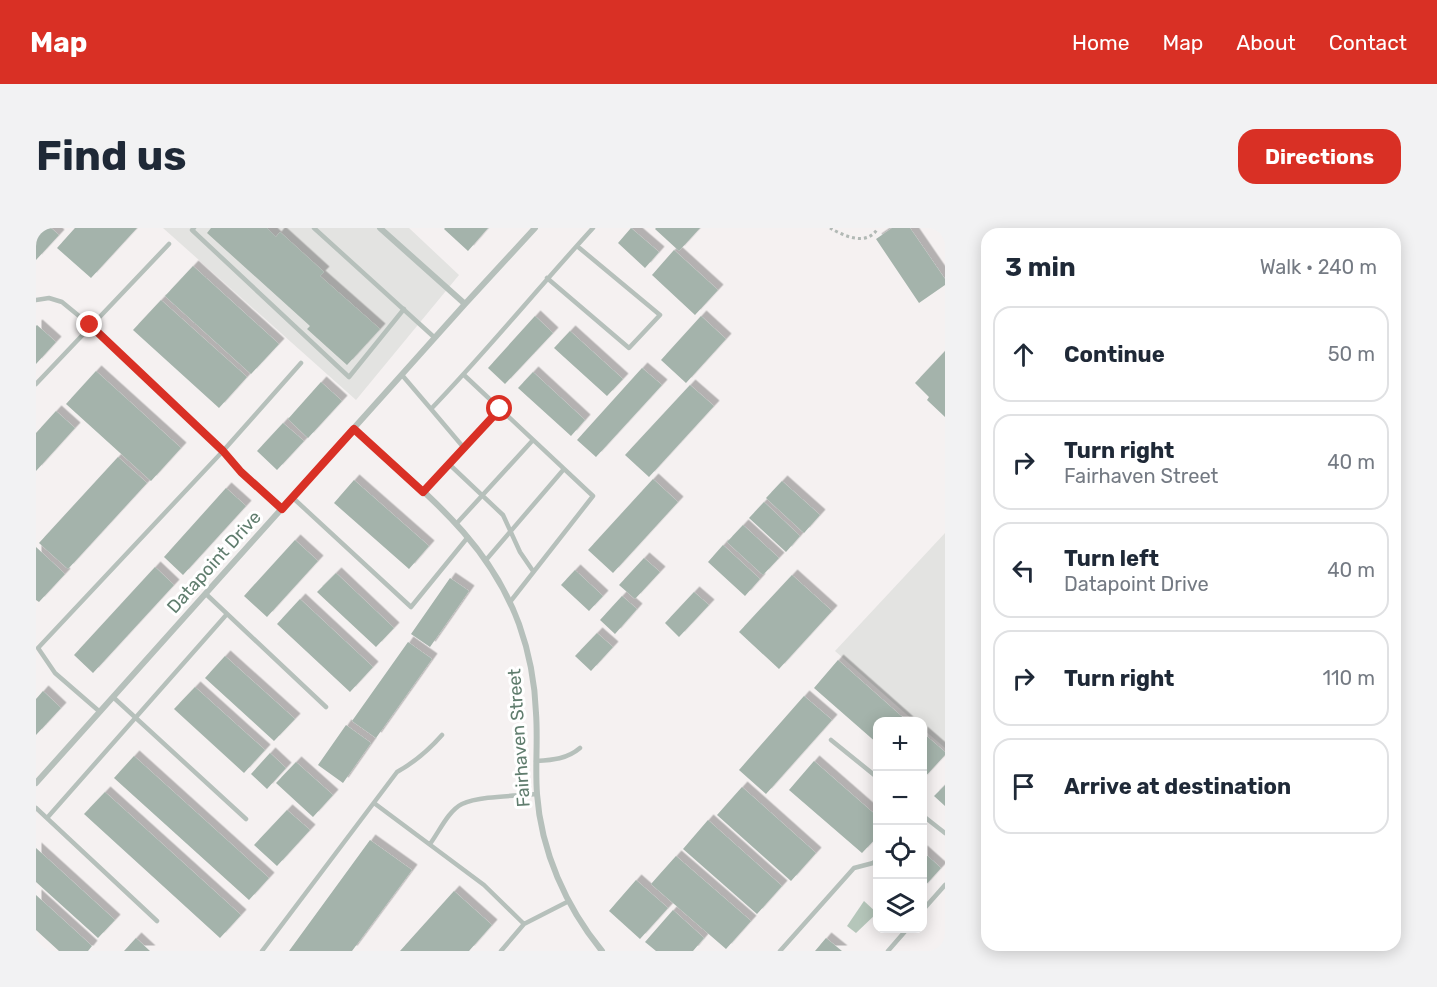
<!DOCTYPE html>
<meta charset="utf-8">
<style>
:root{--surface:#fff;--page:#f2f2f3;--text:#1f2937;--muted:#747a83;--line:#e0e1e3;--accent:#d93025}
body{margin:0;font-family:Rubik,sans-serif;background:var(--page);color:var(--text)}
.controls{position:absolute;right:18px;bottom:18px;display:grid;overflow:hidden;border-radius:12px;box-shadow:0 3px 15px #0003}
.controls button{width:54px;height:54px;display:grid;place-items:center;padding:0;border:0;border-bottom:2px solid var(--line);background:var(--surface);color:var(--text);font:30px sans-serif}
.stop{position:absolute;width:18px;height:18px;margin:-14px;border:4px solid #d93025;border-radius:50%;background:#fff}
.stop.end{background:#d93025;border-color:#fff;box-shadow:0 2px 6px #0008}
.list{margin:0;padding:0;list-style:none}
h2{display:flex;justify-content:space-between;align-items:center;height:78px;margin:0;padding:0 24px;font-size:26px}
h2 small{font-size:20px;font-weight:400;color:var(--muted)}
.list li{display:grid;grid-template-columns:39px 1fr auto;gap:18px;align-items:center;box-sizing:border-box;height:96px;margin:0 12px 12px;padding:0 12px;border:2px solid var(--line);border-radius:18px}
.list b{display:block;font-size:22px;white-space:nowrap}
.list p{margin:0;font-size:20px;white-space:nowrap;color:var(--muted)}
.list em{font-size:20px;font-style:normal;color:var(--muted)}
.icon{flex:none;width:33px;height:33px;fill:none;stroke:currentColor;stroke-width:2;stroke-linecap:round;stroke-linejoin:round}
.map{position:relative;flex:none;width:909px;height:723px;overflow:hidden;border-radius:18px}
header{display:flex;align-items:center;gap:36px;box-sizing:border-box;height:84px;padding:0 30px;background:var(--accent);color:#fff}
header strong{font-size:28px}
nav{display:flex;gap:33px;margin-inline-start:auto;font-size:21px}
.intro{display:flex;align-items:center;justify-content:space-between;box-sizing:border-box;height:144px;padding:0 36px}
h1{margin:0;font-size:42px}
.button{padding:15px 27px;border-radius:18px;background:var(--accent);color:#fff;font-size:21px;font-weight:700}
main{display:flex;gap:36px;padding:0 36px}
aside{flex:1;background:var(--surface);border-radius:18px;box-shadow:0 3px 15px #0003}
.map>svg:first-child{display:block}
.built{fill:#e3e3e1}
.water{fill:#b5c6ba}
.building{fill:#a4b3ab;filter:url(#shadow)}
.lines{fill:none;stroke-linecap:round;stroke-linejoin:round}
.path{stroke:#b2b9b5;stroke-width:3;stroke-dasharray:3 3;stroke-linecap:butt}
.service{stroke:#b6c0bb;stroke-width:4.5}
.minor{stroke:#b6c0bb;stroke-width:6}
.route{stroke:#d93025;stroke-width:8}
.labels{text-anchor:middle;dominant-baseline:central;stroke-width:6;stroke-linejoin:round;paint-order:stroke}
.street-label{font-size:18px;fill:#607d6e;stroke:#fff}
</style>
<header>
<strong>Map</strong>
<nav><a>Home</a><a>Map</a><a>About</a><a>Contact</a></nav>
</header>
<div class="intro"><h1>Find us</h1><a class="button">Directions</a></div>
<main>
<div class="map">
<svg width="909" height="723" viewBox="0 0 909 723">
<defs>
<filter id="shadow"><feDropShadow dx="5.5" dy="-5.5" stdDeviation="0" flood-color="#0004"/></filter>
</defs>
<rect width="100%" height="100%" fill="#f5f1f1"/>
<!-- built -->
<path class="built" d="M127,0h246l50,47 -103,125z
M909,305v215l-22,-19 -1,-7 -8,-1 -79,-70z"/>
<!-- water -->
<path class="water" d="M828,673l13,12 -21,20 -9,-7z"/>
<!-- building -->
<path class="building" d="M0,0h15l8,7 -23,25z
M39,0h62l-46,50 -34,-30z
M175,0h56l9,9 4,-5 44,40 -4,4 60,53 -33,36 -40,-36 3,-3 -103,-93z
M409,0h43l-20,23 -24,-22z
M595,0l28,24 -14,16 -27,-25z
M620,0h44l-21,23 -24,-22z
M856,0h18l35,51v6l-26,18 -43,-64z
M638,22l44,40 -23,25 -43,-40z
M157,38l86,78 -28,30 -86,-78z
M125,72l86,77 -28,31 -86,-78z
M499,88l18,17 -48,51 -17,-16z
M665,88l25,23 -40,44 -25,-23z
M1,97l19,17 -20,22v-38z
M534,103l53,48 -16,17 -53,-48z
M909,123v66l-18,-17 2,-3 -14,-14z
M606,140l20,17 -66,72 -19,-17z
M60,143l85,77 -30,33 -85,-77z
M497,144l52,48 -14,16 -53,-48z
M285,154l21,19 -34,37 -20,-19z
M654,157l24,21 -65,71 -24,-22z
M20,183l19,17 -39,43v-38z
M247,195l21,18 -27,29 -20,-19z
M82,229l29,26 -79,86 -29,-26z
M617,251l25,23 -65,71 -25,-23z
M318,252l75,66 -20,23 -75,-66z
M746,253l38,34 -16,18 -38,-35z
M190,260l20,18 -63,69 -19,-18z
M728,274l36,34 -14,16 -37,-34z
M707,297l36,33 -16,17 -36,-33z
M259,312l23,21 -51,56 -23,-21z
M687,317l37,34 -15,17 -37,-34z
M0,319l29,27 -26,28 -3,-2z
M608,330l16,14 -25,27 -16,-14z
M119,339l19,18 -81,88 -19,-18z
M539,342l28,26 -14,15 -28,-26z
M300,345l58,55 -18,19 -59,-55z
M756,347l40,36 -53,58 -40,-37z
M414,350l19,13 -39,56 -19,-13z
M658,364l15,13 -30,32 -14,-14z
M586,368l15,13 -22,25 -15,-14z
M264,371l73,68 -23,25 -73,-68z
M561,405l16,14 -22,24 -16,-15z
M372,414l24,17 -56,79 -24,-17z
M189,428l70,63 -21,22 -69,-63z
M802,432l70,62h-30v22l-64,-56z
M159,459l70,63 -21,23 -70,-64z
M7,463l18,17 -25,27v-36z
M768,468l28,24 -66,74 -27,-24z
M310,497l25,18 -28,40 -25,-18z
M886,504l23,20v3l-23,25z
M234,525l16,15 -19,21 -16,-15z
M98,528l135,122 -20,22 -135,-122z
M778,533l64,56v19l-16,17 -73,-63z
M260,534l37,33 -20,22 -37,-34z
M909,557v21l-11,-10z
M706,559l74,66 -25,28 -74,-66z
M69,564l136,123 -21,23 -136,-124z
M251,582l23,20 -33,36 -23,-21z
M672,592l74,66 -25,28 -74,-65z
M334,612l42,30 -60,81h-63z
M0,620l79,72 -17,18 -62,-56z
M886,623l19,17 -19,21z
M640,628l75,65 -25,28 -75,-65z
M600,652l32,28 -28,31 -31,-28z
M418,663l38,34 -23,26h-69z
M0,667l56,51 -4,5h-29l-23,-21z
M637,682l31,28 -11,13h-37l-11,-9z
M100,710l14,13h-26z
M790,710l16,13h-27z"/>
<g class="lines">
<!-- path -->
<path class="path" d="M794,0c14,8 37,19 48,0"/>
<!-- service -->
<path class="service" d="M158,0l-2,2 157,147 55,-68
M278,0l121,110
M511,50l82,70 31,-33 -83,-69
M0,72l13,-2 13,4 28,23 133,126 18,21 41,37
M366,147l29,34c56,-58 107,-121 162,-181
M428,147l129,121 -83,106
M0,156l133,-140
M395,181l33,39
M413,236l54,51 17,37 13,19
M387,264l77,-83
M256,269l119,110 57,-70
M421,295l76,-83
M450,332l78,-91
M170,366l120,113
M77,469l133,122
M64,484l-45,-39 -17,-25 185,-197 78,-88
M795,512l47,38
M500,533c17,-1 31,-2 44,-13
M338,575l110,82 40,39
M0,580l121,113
M886,587l23,18
M11,590l180,-204
M394,616c9,-12 18,-33 32,-40 17,-8 55,-8 75,-10
M886,683l23,-26
M226,723l135,-179c18,-10 31,-21 45,-37
M465,723l23,-27 45,-23
M744,723l74,-83 19,-5 5,-5
M852,723l20,-23"/>
<!-- minor -->
<path class="minor" d="M344,0l85,76
M318,201c65,60 133,108 165,195 10,28 16,59 17,89 2,27 -1,54 1,81 4,57 29,113 65,157
M0,555l429,-479 70,-76"/>
</g>
<g class="lines">
<!-- route -->
<path class="route" d="M54,97l133,126 18,21 41,37 72,-80 69,63 77,-83"/>
</g>
<g class="labels">
<!-- street labels -->
<g class="street-label">
<text transform="translate(178 334) rotate(-48)">Datapoint Drive</text>
<text transform="translate(483 510) rotate(-94)">Fairhaven Street</text>
</g>
</g>
</svg>
<div class="controls">
<button>+</button>
<button>−</button>
<button><svg class="icon" aria-label="locate" viewBox="0 0 24 24"><circle cx="12" cy="12" r="6"/><path d="M12 2v4M12 18v4M2 12h4M18 12h4"/></svg></button>
<button><svg class="icon" aria-label="layers" viewBox="0 0 24 24"><path d="M12 4l9 5-9 5-9-5zM3 14l9 5 9-5"/></svg></button>
</div>
<div class="stop" style="left:464px;top:181px"></div>
<div class="stop end" style="left:54px;top:97px"></div>
</div>
<aside>
<h2>3 min<small>Walk · 240 m</small></h2>
<ul class="list">
<li><svg class="icon" aria-label="ahead" viewBox="0 0 24 24"><path d="M12 20V5M6 11l6-6 6 6"/></svg><div><b>Continue</b></div><em>50 m</em></li>
<li><svg class="icon" aria-label="right" viewBox="0 0 24 24"><path d="M7 20v-9h11M14 6l5 5-5 5"/></svg><div><b>Turn right</b><p>Fairhaven Street</p></div><em>40 m</em></li>
<li><svg class="icon" aria-label="left" viewBox="0 0 24 24"><path d="M17 20v-9H6M10 6l-5 5 5 5"/></svg><div><b>Turn left</b><p>Datapoint Drive</p></div><em>40 m</em></li>
<li><svg class="icon" aria-label="right" viewBox="0 0 24 24"><path d="M7 20v-9h11M14 6l5 5-5 5"/></svg><div><b>Turn right</b></div><em>110 m</em></li>
<li><svg class="icon" aria-label="arrive" viewBox="0 0 24 24"><path d="M6 21V4h12l-3 4 3 4H6"/></svg><div><b>Arrive at destination</b></div></li>
</ul>
</aside>
</main>
